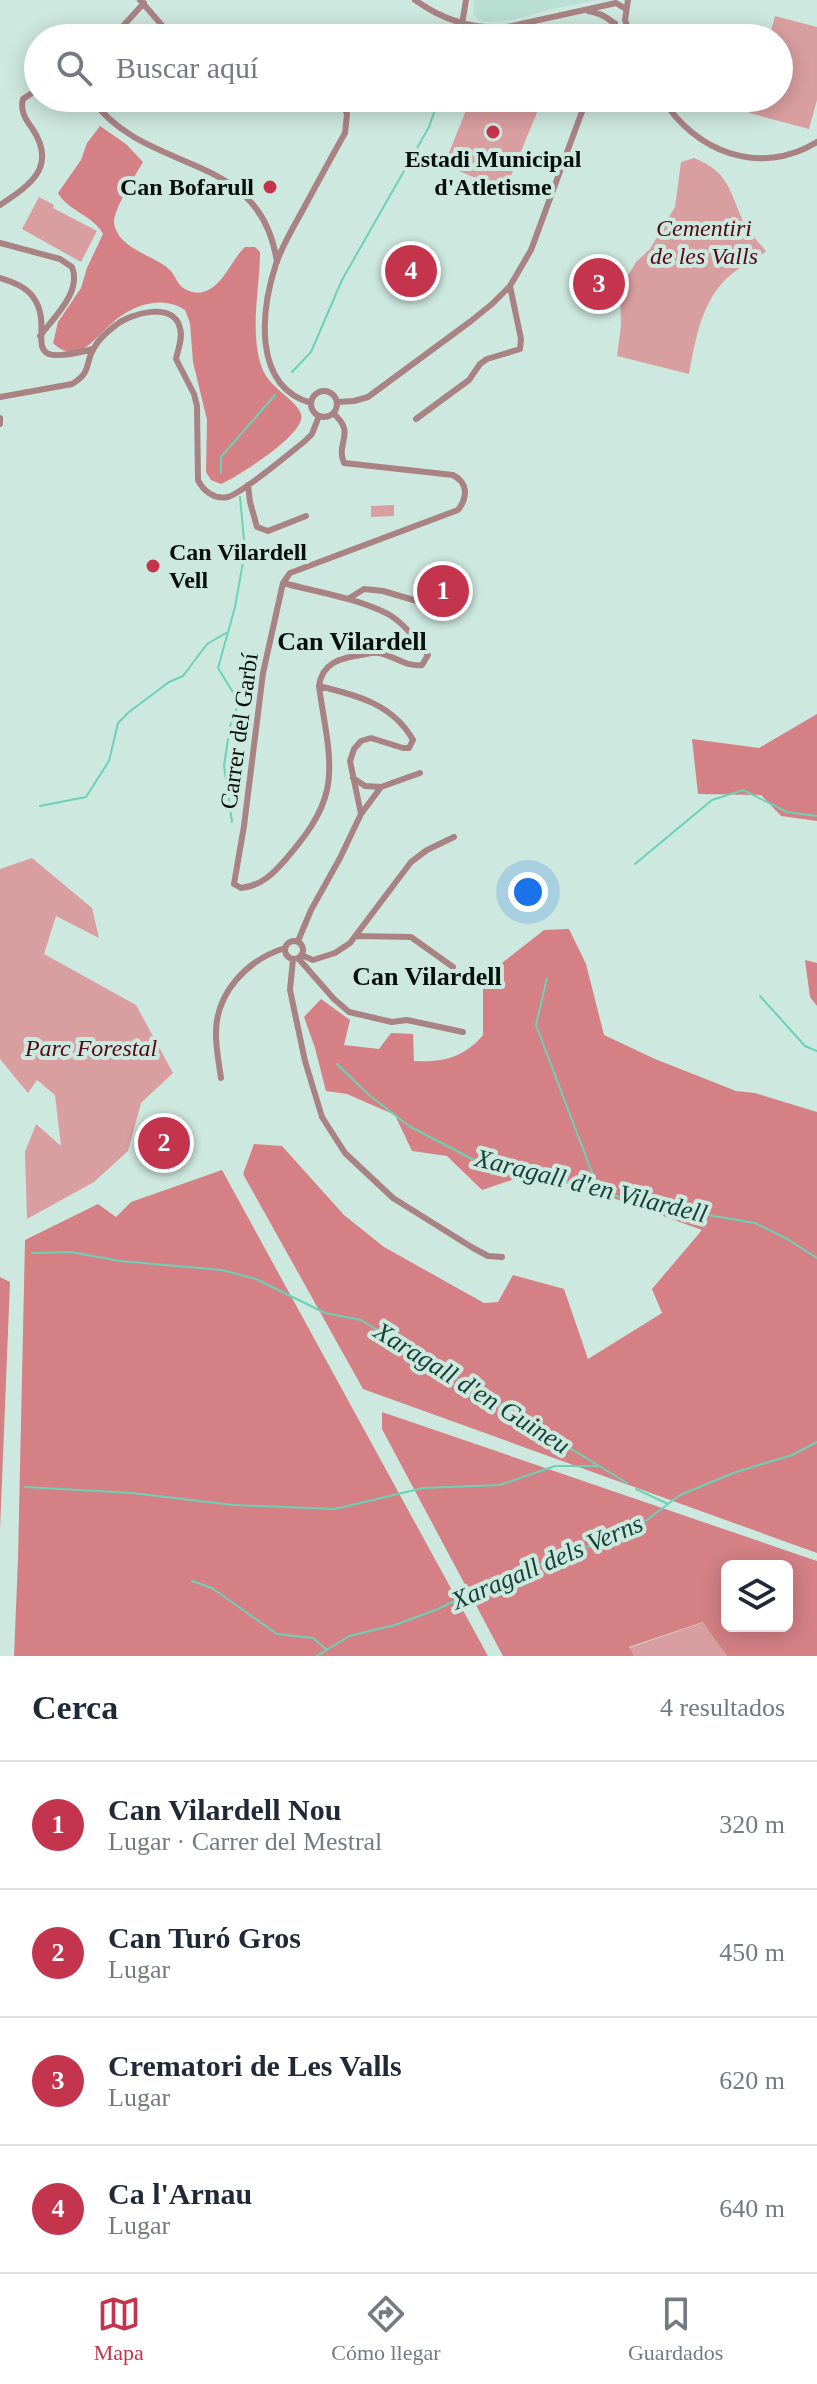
<!DOCTYPE html>
<html lang="es">
<meta charset="utf-8">
<style>
:root{--surface:#fff;--page:#f6f6f7;--text:#1f2937;--muted:#747a83;--line:#e0e1e3;--accent:#c4344c}
body{margin:0;font-family:Georgia,serif;background:var(--page);color:var(--text)}
.controls{position:absolute;right:24px;bottom:24px;display:grid;overflow:hidden;border-radius:12px;box-shadow:0 4px 20px #0003}
.controls button{width:72px;height:72px;display:grid;place-items:center;padding:0;border:0;border-bottom:2px solid var(--line);background:var(--surface);color:var(--text);font:40px sans-serif}
.you{position:absolute;left:528px;top:892px;width:28px;height:28px;margin:-20px;border:6px solid #fff;border-radius:50%;background:#1a73e8;box-shadow:0 0 0 12px #1a73e833}
.badge{display:grid;place-items:center;width:52px;height:52px;border-radius:50%;background:var(--accent);color:#fff;font-size:26px;font-weight:700}
.pin{position:absolute;translate:-50% -50%;border:4px solid #fff;box-shadow:0 2px 8px #0006}
.list{margin:0;padding:0;list-style:none}
h2{display:flex;justify-content:space-between;align-items:center;height:104px;margin:0;padding:0 32px;font-size:34px}
h2 small{font-size:26px;font-weight:400;color:var(--muted)}
.list li{display:grid;grid-template-columns:52px 1fr auto;gap:24px;align-items:center;box-sizing:border-box;height:128px;padding:0 32px;border-top:2px solid var(--line)}
.list b{display:block;font-size:30px;white-space:nowrap}
.list p{margin:0;font-size:26px;white-space:nowrap;color:var(--muted)}
.list em{font-size:26px;font-style:normal;color:var(--muted)}
.icon{flex:none;width:44px;height:44px;fill:none;stroke:currentColor;stroke-width:2;stroke-linecap:round;stroke-linejoin:round}
.map{position:relative;flex:none;width:817px;height:1656px;overflow:hidden}
.search{position:absolute;background:var(--surface);box-shadow:0 4px 20px #0003;left:24px;right:24px;top:24px;height:88px;display:flex;align-items:center;gap:20px;box-sizing:border-box;padding:0 28px;border-radius:44px;color:var(--muted);font-size:30px}
.sheet{height:616px;background:var(--surface)}
nav{display:flex;justify-content:space-around;align-items:center;box-sizing:border-box;height:112px;border-top:2px solid var(--line);background:var(--surface);font-size:22px;color:var(--muted)}
nav a{display:grid;justify-items:center;gap:4px}
nav .on{color:var(--accent)}
.map>svg:first-child{display:block}
.built{fill:#badfd3}
.green{fill:#d99ea0}
.forest{fill:#d48085;fill-rule:evenodd}
.lines{fill:none;stroke-linecap:round;stroke-linejoin:round}
.stream{stroke:#6cd2b6;stroke-width:2}
.minor{stroke:#a98284;stroke-width:6}
.poi-dot{fill:#c4344c;stroke:#cde8df;stroke-width:3}
.labels{text-anchor:middle;dominant-baseline:central;stroke-width:8;stroke-linejoin:round;paint-order:stroke}
.poi-label{font-size:24px;font-weight:bold;fill:#060f0c;stroke:#cde8df}
.park-label{font-size:24px;font-style:italic;fill:#560819;stroke:#cde8df}
.street-label{font-size:24px;fill:#060f0c;stroke:#cde8df}
.neighbourhood-label{font-size:26px;font-weight:bold;fill:#060f0c;stroke:#cde8df}
.water-label{font-size:26px;font-style:italic;fill:#164438;stroke:#cde8df}
</style>
<div class="map">
<svg width="817" height="1656" viewBox="0 0 817 1656">
<rect width="100%" height="100%" fill="#cde8df"/>
<!-- built -->
<path class="built" d="M474,0h123l-40,8 -46,12 -23,2 -10,-3 -5,-6z"/>
<!-- green -->
<path class="green" d="M775,16l42,11v73l-8,29 -60,-16 4,-15h26v-60h-10z
M471,98h72l-38,92 -61,-25z
M694,158c35,14 35,32 49,63 6,11 15,21 23,30 -8,7 -17,11 -26,17 -37,23 -44,68 -51,106l-72,-18 4,-30 -1,-37 16,-27 14,-13 25,-42 6,-45z
M39,197l15,8 -1,3 44,23 -16,31 -59,-33z
M394,505v11l-23,1v-11z
M32,858l60,50 7,30 -43,-22 -12,38 92,51 37,68 -32,30 -13,48 -34,31 -67,37 -2,-67 11,-28 25,22 -6,-51 -18,-15 -9,13 -28,-34v-190z
M704,1622l23,34h-93l-5,-8z"/>
<!-- forest -->
<path class="forest" d="M100,126l26,18 17,18c-7,12 -30,48 -29,61 4,26 40,32 56,47 6,6 7,15 15,19 5,3 13,5 18,3 20,-5 28,-32 42,-45h10l5,5c0,37 -11,79 2,116 8,21 33,30 39,46 7,19 -64,63 -80,70l-10,-4 -5,-8 1,-52 -14,-58 -3,-39 -5,-13c-25,-16 -55,-4 -75,15 -17,15 -33,41 -57,18l5,-21 23,-34 6,-20 16,-34c-10,-19 -35,-23 -45,-41l23,-33 6,-17z
M817,714v107l-36,-5 -20,-21 -63,-1 -6,-55 67,9z
M569,929l17,35 18,71 51,24 81,32 19,2 62,19v441l-454,-164 -120,-215 11,-30 28,2 62,69 40,32 100,56 14,-1 15,-27 51,14 24,70 74,-46 -10,-24 50,-59 -164,-59 -56,19 -35,-34 -35,-5 -17,-36 -48,-21 -21,-3 -11,-43 -11,-31 17,-18 29,21 -6,25 35,4 12,-16 22,1 1,27c28,2 51,-4 69,-26v-57l61,-48z
M805,960l12,3v43l-7,-9z
M222,1170l266,486h-474l4,-97 7,-319 73,-36 18,13 15,-15z
M0,1277l10,5 -10,248z
M382,1412l435,149v95h-90l-24,-34 -74,25 5,9h-131l-121,-227zM727,1566h60v60h-60z"/>
<g class="lines">
<!-- stream -->
<path class="stream" d="M292,372l19,-20 31,-72 87,-153 10,-29
M221,473v-16l54,-62
M40,806l46,-9 23,-36 9,-38 11,-11 40,-30 14,-6 24,-32 19,-11
M232,822l-8,-56 6,-40 9,-24 -21,-34 17,-61 10,-56 -5,-54
M635,864l77,-64 31,-10 44,22 30,4
M547,978l-11,47 63,166
M760,996l45,50 12,5
M337,1064l32,31 40,31 63,33 35,7 142,39 106,18 34,17 28,18
M32,1253l39,-1 49,9 102,9 34,9 69,34 36,7 266,163
M25,1487l107,6 101,12 102,4 88,-21 77,-3 55,-19h42
M636,1489l32,15
M192,1581l20,7 65,46 36,4 14,12
M317,1656l32,-20 46,-11 43,-16 53,-26 119,-45 33,-15 37,-28 56,-23 56,-17 25,-13"/>
<!-- minor -->
<path class="minor" d="M140,0l33,38
M415,0c28,20 57,30 92,27l109,-24 10,6
M628,0l-3,20 6,18
M588,11c18,3 28,12 37,27
M462,24l4,-24
M112,38l32,-35
M610,38l5,-15
M91,98c55,79 169,50 186,164
M662,98c33,54 98,79 155,44
M0,205c30,-20 58,-38 32,-77 -7,-9 -12,-18 -9,-29l15,-10
M0,243l60,16 12,8c10,25 -18,50 -32,69
M0,278c12,4 25,8 33,19 25,34 -22,74 60,52
M311 404a13 13 0 1 1 26 0a13 13 0 1 1-26 0Z
M0,397l72,-13c21,-13 12,-20 22,-36 4,-8 14,-17 22,-23 15,-12 58,-24 64,3 3,10 -2,21 -4,31l18,35 3,12 1,74c5,11 17,20 30,17 16,-5 62,-44 77,-56l7,-7 7,-18
M337,402l17,-1 14,-4 103,-76 21,-17 18,-18 21,-36 56,-152
M311,403c-59,-17 -50,-93 -35,-139 7,-21 20,-41 30,-60 13,-24 26,-48 39,-71l2,-19 -5,-16
M333,413c24,21 2,29 11,50l109,12c15,8 15,22 5,35l-168,63 -7,10c34,9 73,15 105,31 16,9 29,27 40,41l-6,10c-17,2 -27,-9 -43,-12 -7,-1 -11,1 -18,2 -21,3 -39,8 -42,31 37,9 74,18 94,54l-4,8h-6l-32,-10 -10,3 -7,8 -4,12 11,53
M0,418v6
M416,419l53,-39 11,-16 7,-5 33,-10 1,-10 -11,-53
M248,485l2,17 7,25 11,4 38,-15
M283,583l-20,90 -19,153 -10,58 7,4c20,-2 32,-14 45,-29 17,-20 35,-42 41,-69 7,-32 -4,-71 -8,-104
M348,599l16,-10 19,2 71,21
M353,778l12,8 16,1
M356,936l55,1 42,30
M285 950a9 9 0 1 1 18 0a9 9 0 1 1-18 0Z
M298,941l13,-31 29,-52 21,-44 20,-27 39,-14
M301,955l12,5 22,-7 15,-10 61,-81 16,-12 27,-13
M298,958l36,41 15,13 43,10 15,-2 56,12
M293,959l-3,31 15,71 17,56 23,36 48,45 80,50 15,8 14,1
M221,1078c-2,-14 -5,-29 -5,-43 -1,-42 31,-75 69,-87"/>
</g>
<!-- markers -->
<g class="poi-dot">
<circle cx="493" cy="132" r="8"/>
<circle cx="270" cy="187" r="8"/>
<circle cx="153" cy="566" r="8"/>
</g>
<g class="labels">
<!-- poi labels -->
<g class="poi-label">
<text x="493" y="159">Estadi Municipal<tspan x="493" dy="28">d'Atletisme</tspan></text>
<text x="254" y="187" text-anchor="end">Can Bofarull</text>
<text x="169" y="552" text-anchor="start">Can Vilardell<tspan x="169" dy="28">Vell</tspan></text>
</g>
<!-- park labels -->
<g class="park-label">
<text x="704" y="228">Cementiri<tspan x="704" dy="28">de les Valls</tspan></text>
<text x="91" y="1048">Parc Forestal</text>
</g>
<!-- street labels -->
<g class="street-label">
<text transform="translate(239 731) rotate(-82)">Carrer del Garbí</text>
</g>
<!-- neighbourhood labels -->
<g class="neighbourhood-label">
<text x="352" y="641">Can Vilardell</text>
<text x="427" y="976">Can Vilardell</text>
</g>
<!-- water labels -->
<g class="water-label">
<text transform="translate(591 1186) rotate(14)">Xaragall d'en Vilardell</text>
<text transform="translate(472 1388) rotate(32)">Xaragall d'en Guineu</text>
<text transform="translate(547 1562) rotate(-23)">Xaragall dels Verns</text>
</g>
</g>
</svg>
<div class="controls">
<button><svg class="icon" aria-label="layers" viewBox="0 0 24 24"><path d="M12 4l9 5-9 5-9-5zM3 14l9 5 9-5"/></svg></button>
</div>
<div class="you"></div>
<div class="pin badge" style="left:443px;top:591px">1</div>
<div class="pin badge" style="left:164px;top:1143px">2</div>
<div class="pin badge" style="left:599px;top:284px">3</div>
<div class="pin badge" style="left:411px;top:271px">4</div>
<div class="search"><svg class="icon" aria-label="search" viewBox="0 0 24 24"><circle cx="10" cy="10" r="6"/><path d="M15 15l6 6"/></svg>Buscar aquí</div>
</div>
<section class="sheet">
<h2>Cerca<small>4 resultados</small></h2>
<ul class="list">
<li><span class="badge">1</span><div><b>Can Vilardell Nou</b><p>Lugar · Carrer del Mestral</p></div><em>320 m</em></li>
<li><span class="badge">2</span><div><b>Can Turó Gros</b><p>Lugar</p></div><em>450 m</em></li>
<li><span class="badge">3</span><div><b>Crematori de Les Valls</b><p>Lugar</p></div><em>620 m</em></li>
<li><span class="badge">4</span><div><b>Ca l'Arnau</b><p>Lugar</p></div><em>640 m</em></li>
</ul>
</section>
<nav>
<a class="on"><svg class="icon" aria-label="map" viewBox="0 0 24 24"><path d="M3 6l6-2 6 2 6-2v14l-6 2-6-2-6 2zM9 4v14M15 6v14"/></svg>Mapa</a>
<a><svg class="icon" aria-label="directions" viewBox="0 0 24 24"><path d="M12 3l9 9-9 9-9-9zM9 14v-3h6M13 9l2 2-2 2"/></svg>Cómo llegar</a>
<a><svg class="icon" aria-label="saved" viewBox="0 0 24 24"><path d="M7 4h10v16l-5-4-5 4z"/></svg>Guardados</a>
</nav>
